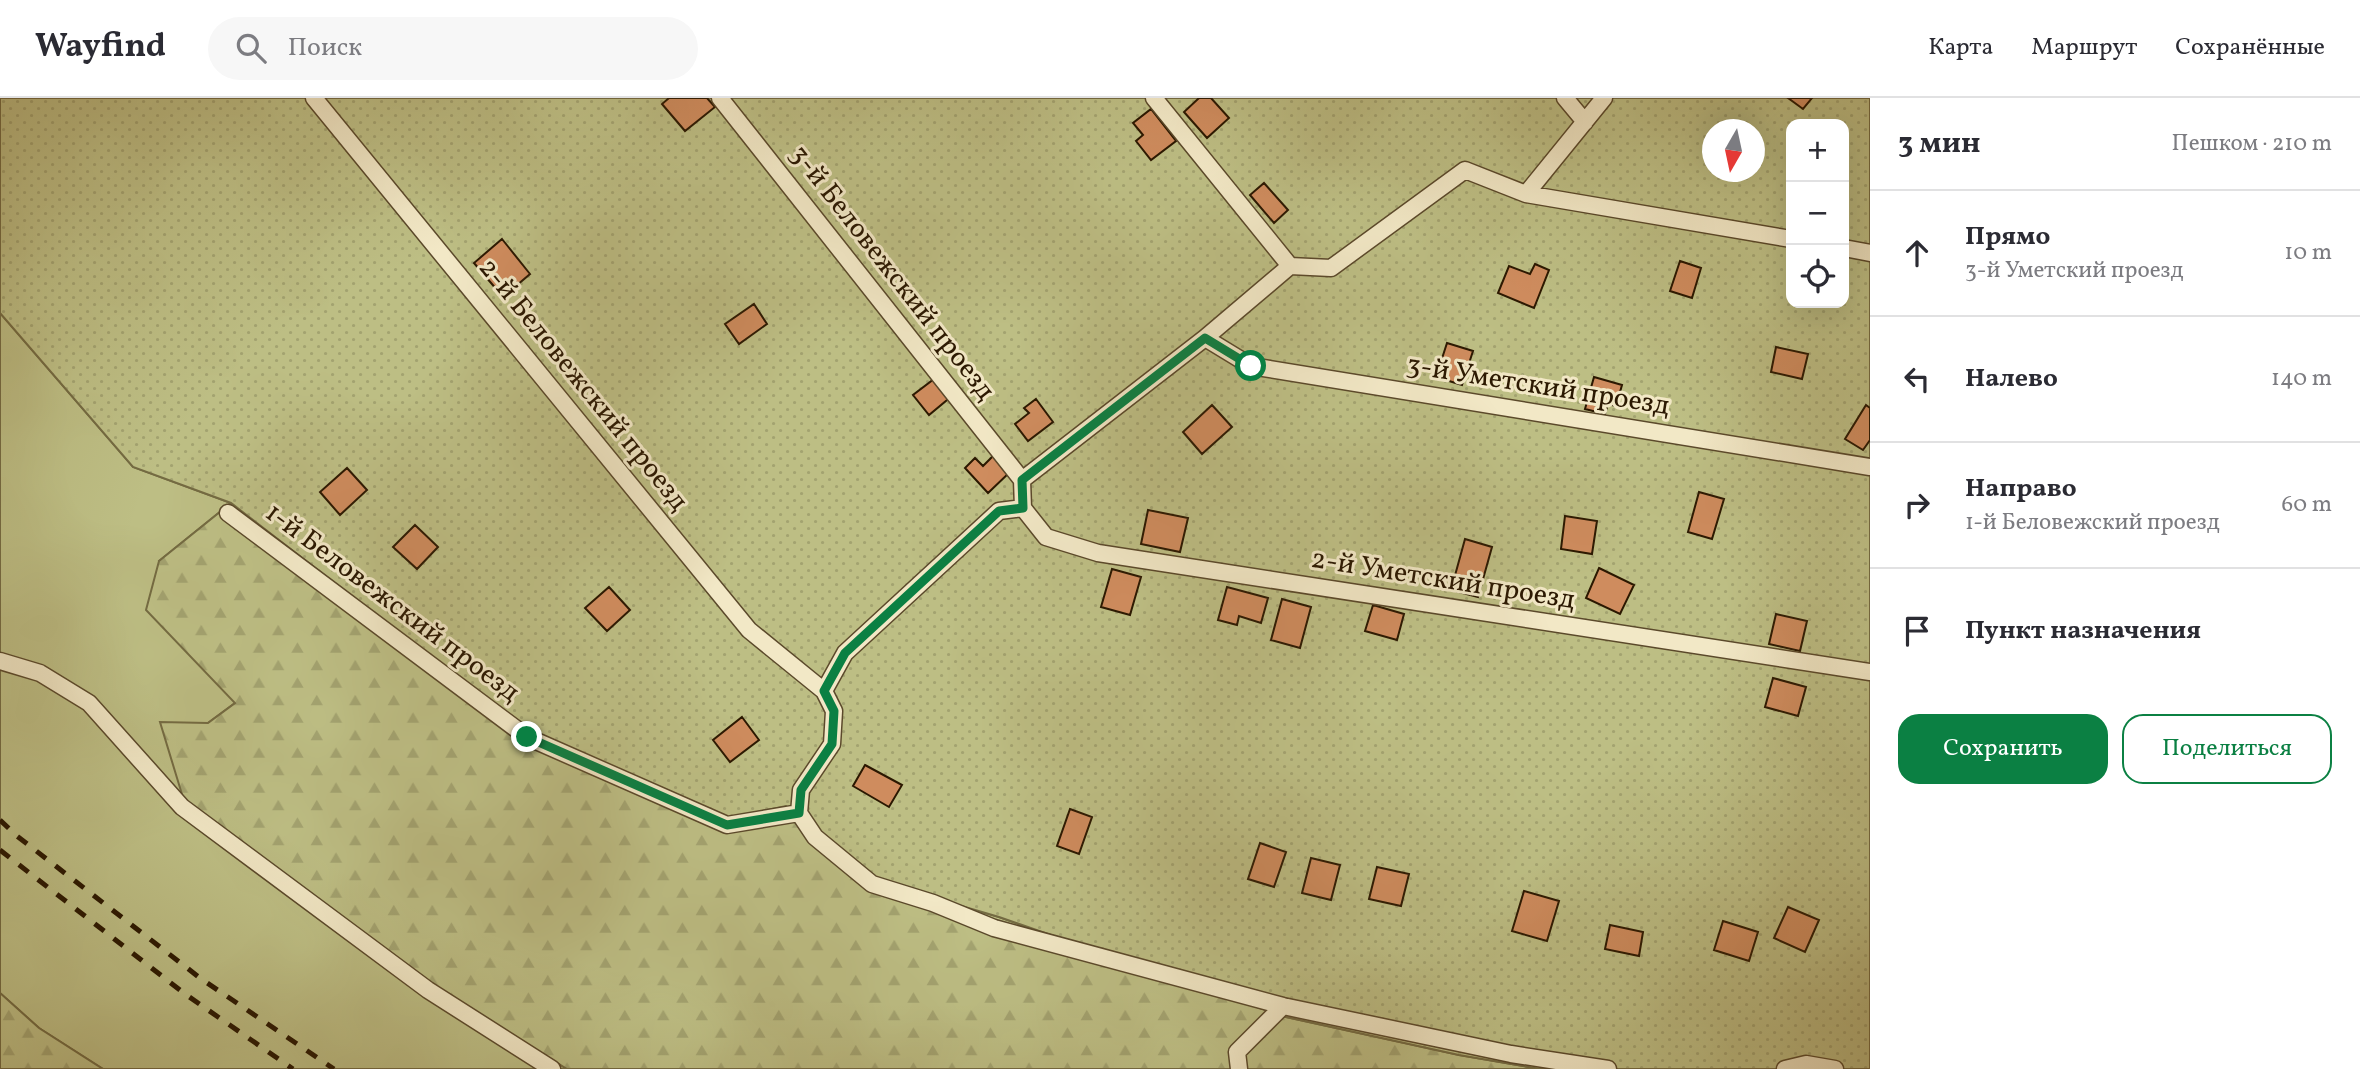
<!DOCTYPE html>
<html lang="ru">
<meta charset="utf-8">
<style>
:root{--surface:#fff;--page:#f7f7f7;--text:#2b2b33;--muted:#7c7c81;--line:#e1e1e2;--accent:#0b8043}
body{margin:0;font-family:Vollkorn,serif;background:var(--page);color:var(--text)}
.controls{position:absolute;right:21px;top:21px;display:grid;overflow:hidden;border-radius:14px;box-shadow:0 7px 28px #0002}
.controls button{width:63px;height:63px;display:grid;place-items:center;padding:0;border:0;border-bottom:2px solid var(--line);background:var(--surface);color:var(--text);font:35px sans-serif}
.compass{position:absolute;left:1702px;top:21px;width:63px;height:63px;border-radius:50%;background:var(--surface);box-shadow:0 7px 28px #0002;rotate:189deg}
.stop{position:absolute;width:21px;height:21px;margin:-16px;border:5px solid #0b8043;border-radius:50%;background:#fff}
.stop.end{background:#0b8043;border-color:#fff;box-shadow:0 2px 7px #0008}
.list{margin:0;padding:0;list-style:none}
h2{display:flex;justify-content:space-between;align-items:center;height:91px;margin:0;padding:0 28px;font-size:30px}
h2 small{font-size:23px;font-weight:400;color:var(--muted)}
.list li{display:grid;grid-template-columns:46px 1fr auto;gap:21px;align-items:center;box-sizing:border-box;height:126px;padding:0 28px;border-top:2px solid var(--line)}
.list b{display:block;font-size:26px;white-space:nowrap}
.list p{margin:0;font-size:23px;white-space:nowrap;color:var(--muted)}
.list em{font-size:23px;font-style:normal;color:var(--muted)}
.actions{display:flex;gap:14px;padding:21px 28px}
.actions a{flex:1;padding:16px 0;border:2px solid var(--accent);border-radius:21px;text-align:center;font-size:24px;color:var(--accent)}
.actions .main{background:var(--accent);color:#fff}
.icon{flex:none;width:38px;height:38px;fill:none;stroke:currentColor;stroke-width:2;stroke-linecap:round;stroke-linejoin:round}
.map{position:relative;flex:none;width:1870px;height:971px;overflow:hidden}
header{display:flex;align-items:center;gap:42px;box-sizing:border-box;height:98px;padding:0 35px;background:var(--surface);border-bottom:2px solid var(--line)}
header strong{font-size:33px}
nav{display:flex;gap:38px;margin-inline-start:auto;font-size:24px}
.search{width:490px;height:63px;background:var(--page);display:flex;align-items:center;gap:18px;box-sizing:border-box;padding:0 24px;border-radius:38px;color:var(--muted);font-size:26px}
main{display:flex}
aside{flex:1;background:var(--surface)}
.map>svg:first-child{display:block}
.grass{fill:#bdbe84;stroke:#746b42;stroke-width:2}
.forest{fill:url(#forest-firs);stroke:#746b42;stroke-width:2}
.garden{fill:url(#garden-dots);stroke:#746b42;stroke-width:2;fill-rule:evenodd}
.building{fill:#cf8c5e;stroke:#2b1801;stroke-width:2}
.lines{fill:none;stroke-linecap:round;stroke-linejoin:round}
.service-casing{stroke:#5b492b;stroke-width:19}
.service{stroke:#f2e8c6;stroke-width:16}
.rail{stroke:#2b1801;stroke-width:5;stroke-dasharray:12 12;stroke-linecap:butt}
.route{stroke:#0b8043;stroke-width:9}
.labels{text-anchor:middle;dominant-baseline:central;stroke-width:6;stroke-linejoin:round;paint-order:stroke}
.street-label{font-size:28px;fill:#2b1801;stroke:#f2e8c6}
</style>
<header>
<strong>Wayfind</strong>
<div class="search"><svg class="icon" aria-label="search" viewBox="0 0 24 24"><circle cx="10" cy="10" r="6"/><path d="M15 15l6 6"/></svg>Поиск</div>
<nav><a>Карта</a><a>Маршрут</a><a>Сохранённые</a></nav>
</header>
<main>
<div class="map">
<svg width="1870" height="971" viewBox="0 0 1870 971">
<defs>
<pattern id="forest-firs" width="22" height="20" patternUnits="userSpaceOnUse" patternTransform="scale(1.75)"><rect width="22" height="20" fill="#bdbe84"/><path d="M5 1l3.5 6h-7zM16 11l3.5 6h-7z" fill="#a3a370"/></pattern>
<pattern id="garden-dots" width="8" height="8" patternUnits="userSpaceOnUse" patternTransform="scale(1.75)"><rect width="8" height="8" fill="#bdbe84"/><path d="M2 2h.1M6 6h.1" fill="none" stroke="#a3a370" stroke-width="1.8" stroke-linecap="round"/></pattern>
</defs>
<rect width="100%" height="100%" fill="#ebdba8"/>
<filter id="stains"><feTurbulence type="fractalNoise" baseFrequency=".00286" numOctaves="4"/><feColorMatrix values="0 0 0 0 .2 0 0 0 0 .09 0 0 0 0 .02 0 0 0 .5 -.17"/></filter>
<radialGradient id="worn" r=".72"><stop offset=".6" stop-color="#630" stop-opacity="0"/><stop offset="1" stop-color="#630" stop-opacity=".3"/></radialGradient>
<!-- grass -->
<path class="grass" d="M0,215l133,154 98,36 -72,58 76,142 -27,20 226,263 133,83h-464l-64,-41 -39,-35z"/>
<!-- forest -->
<path class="forest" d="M231,405l296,228 202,87 57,-12 98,77 115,34 287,100 173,38 81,14h-973l-133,-83 -250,-185 -24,-79 48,1 27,-20 -89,-93 13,-49z
M0,895l39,35 64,41h-103z"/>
<!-- garden -->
<path class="garden" d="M0,0h1870v971h-330l-81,-14 -173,-38 -287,-100 -116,-34 -97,-77 -57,12 -202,-87 -296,-228 -98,-36 -133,-154zM1791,26h53v179h-53zM1713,32h42v42h-42z"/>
<!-- building -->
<path class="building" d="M669,0h38l8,9 -30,24 -23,-27z
M1199,0h12l18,20 -22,20 -23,-26z
M1788,0h24l-9,11z
M1151,11l25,32 -25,19 -15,-19 7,-6 -10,-12z
M1264,85l24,27 -14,13 -24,-28z
M502,141l28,35 -27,23 -29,-34z
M1680,163l21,7 -9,30 -22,-7z
M1535,166l14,6 -15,38 -36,-15 11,-27 21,8z
M754,206l13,20 -28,20 -14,-20z
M1447,245l26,8 -11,34 -26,-8z
M1776,249l32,7 -6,25 -31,-7z
M938,278l15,19 -24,20 -16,-20z
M1594,279l28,8 -6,21 -8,-2 -3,10 -20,-5z
M1036,301l17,23 -25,19 -13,-17 14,-11 -5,-5z
M1212,307l20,22 -30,27 -19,-22z
M1866,307l4,3v32l-7,10 -18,-11z
M995,356l16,17 -23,22 -23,-25 10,-10 8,8z
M347,370l20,22 -27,25 -20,-23z
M1699,394l25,7 -12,40 -24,-7z
M1148,412l40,8 -8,34 -39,-8z
M1565,418l32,5 -5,33 -31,-5z
M415,427l23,22 -21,22 -24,-22z
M1465,441l27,8 -14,50 -27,-7z
M1599,470l35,17 -14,29 -34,-16z
M1112,471l29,8 -11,38 -29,-8z
M609,489l21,23 -23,21 -22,-23z
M1227,489l41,11 -7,25 -22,-7 -2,9 -19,-5z
M1282,501l29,8 -11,41 -29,-8z
M1373,507l31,9 -7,26 -32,-9z
M1776,516l31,7 -7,30 -31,-7z
M1773,580l33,9 -8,29 -33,-9z
M742,619l17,23 -29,22 -17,-22z
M865,667l37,20 -13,22 -36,-21z
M1070,711l22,8 -13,37 -22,-8z
M1260,745l26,9 -12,35 -26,-8z
M1311,760l29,7 -9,35 -29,-7z
M1377,769l32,7 -8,32 -32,-7z
M1524,793l35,10 -12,40 -35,-10z
M1788,809l31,13 -14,32 -31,-14z
M1723,823l35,11 -9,29 -35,-11z
M1610,827l33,7 -4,24 -34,-7z"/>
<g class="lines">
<defs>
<path id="service" d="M314,0l435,532 75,61
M720,0l302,382
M1154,0l136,168
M1565,0l20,24
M1604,0l-78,96 -61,-24 -134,98 -41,-2 -85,72 -183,142 1,28 -24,3 -154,142 -21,38 10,20 -2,33 -31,46 -2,23 16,24 57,47 61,19 61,25 289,78 228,48 97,15
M1526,96l265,45
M1844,150l26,5
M1205,240l46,28 619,101
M1023,410l23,29 52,16 772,119
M228,415l299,224 200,88 72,-12
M0,563l40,12 49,30 93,104 246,183 124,79
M1239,971l-2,-17 46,-46
M1785,971l21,-5 29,5"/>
</defs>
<!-- service casing -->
<use href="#service" class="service-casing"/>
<!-- service -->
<use href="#service" class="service"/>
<!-- rail -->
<path class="rail" d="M0,722l17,16 183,142 134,91
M0,752l185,144 108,75"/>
</g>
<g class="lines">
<!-- route -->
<path class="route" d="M527,639l200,88 72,-12 2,-23 31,-46 2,-33 -10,-20 21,-38 154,-142 24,-3 -1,-28 183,-142 46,28"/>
</g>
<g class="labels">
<!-- street labels -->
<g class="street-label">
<text transform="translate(892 175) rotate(52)">3-й Беловежский проезд</text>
<text transform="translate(583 287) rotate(51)">2-й Беловежский проезд</text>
<text transform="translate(1538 288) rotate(9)">3-й Уметский проезд</text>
<text transform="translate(1443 482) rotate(9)">2-й Уметский проезд</text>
<text transform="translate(392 505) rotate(37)">1-й Беловежский проезд</text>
</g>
</g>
<rect width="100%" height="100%" filter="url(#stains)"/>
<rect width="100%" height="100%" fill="url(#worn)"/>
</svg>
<div class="controls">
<button>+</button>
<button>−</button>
<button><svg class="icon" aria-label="locate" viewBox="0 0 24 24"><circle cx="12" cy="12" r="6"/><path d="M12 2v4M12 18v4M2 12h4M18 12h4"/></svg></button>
</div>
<svg class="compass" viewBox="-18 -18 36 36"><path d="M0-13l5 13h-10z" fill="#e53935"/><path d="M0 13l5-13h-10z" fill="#7c7c81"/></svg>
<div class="stop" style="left:1251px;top:268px"></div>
<div class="stop end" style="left:527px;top:639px"></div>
</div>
<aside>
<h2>3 мин<small>Пешком · 210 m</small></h2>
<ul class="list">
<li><svg class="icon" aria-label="ahead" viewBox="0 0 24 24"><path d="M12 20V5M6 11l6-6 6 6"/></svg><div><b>Прямо</b><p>3-й Уметский проезд</p></div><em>10 m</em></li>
<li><svg class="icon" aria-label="left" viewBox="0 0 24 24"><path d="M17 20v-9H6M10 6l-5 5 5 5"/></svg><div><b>Налево</b></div><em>140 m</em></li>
<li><svg class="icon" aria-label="right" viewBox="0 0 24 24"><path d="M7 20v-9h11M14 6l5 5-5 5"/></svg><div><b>Направо</b><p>1-й Беловежский проезд</p></div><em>60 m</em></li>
<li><svg class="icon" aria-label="arrive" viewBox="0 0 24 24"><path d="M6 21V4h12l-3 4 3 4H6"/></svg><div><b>Пункт назначения</b></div></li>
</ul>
<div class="actions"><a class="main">Сохранить</a><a>Поделиться</a></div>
</aside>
</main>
